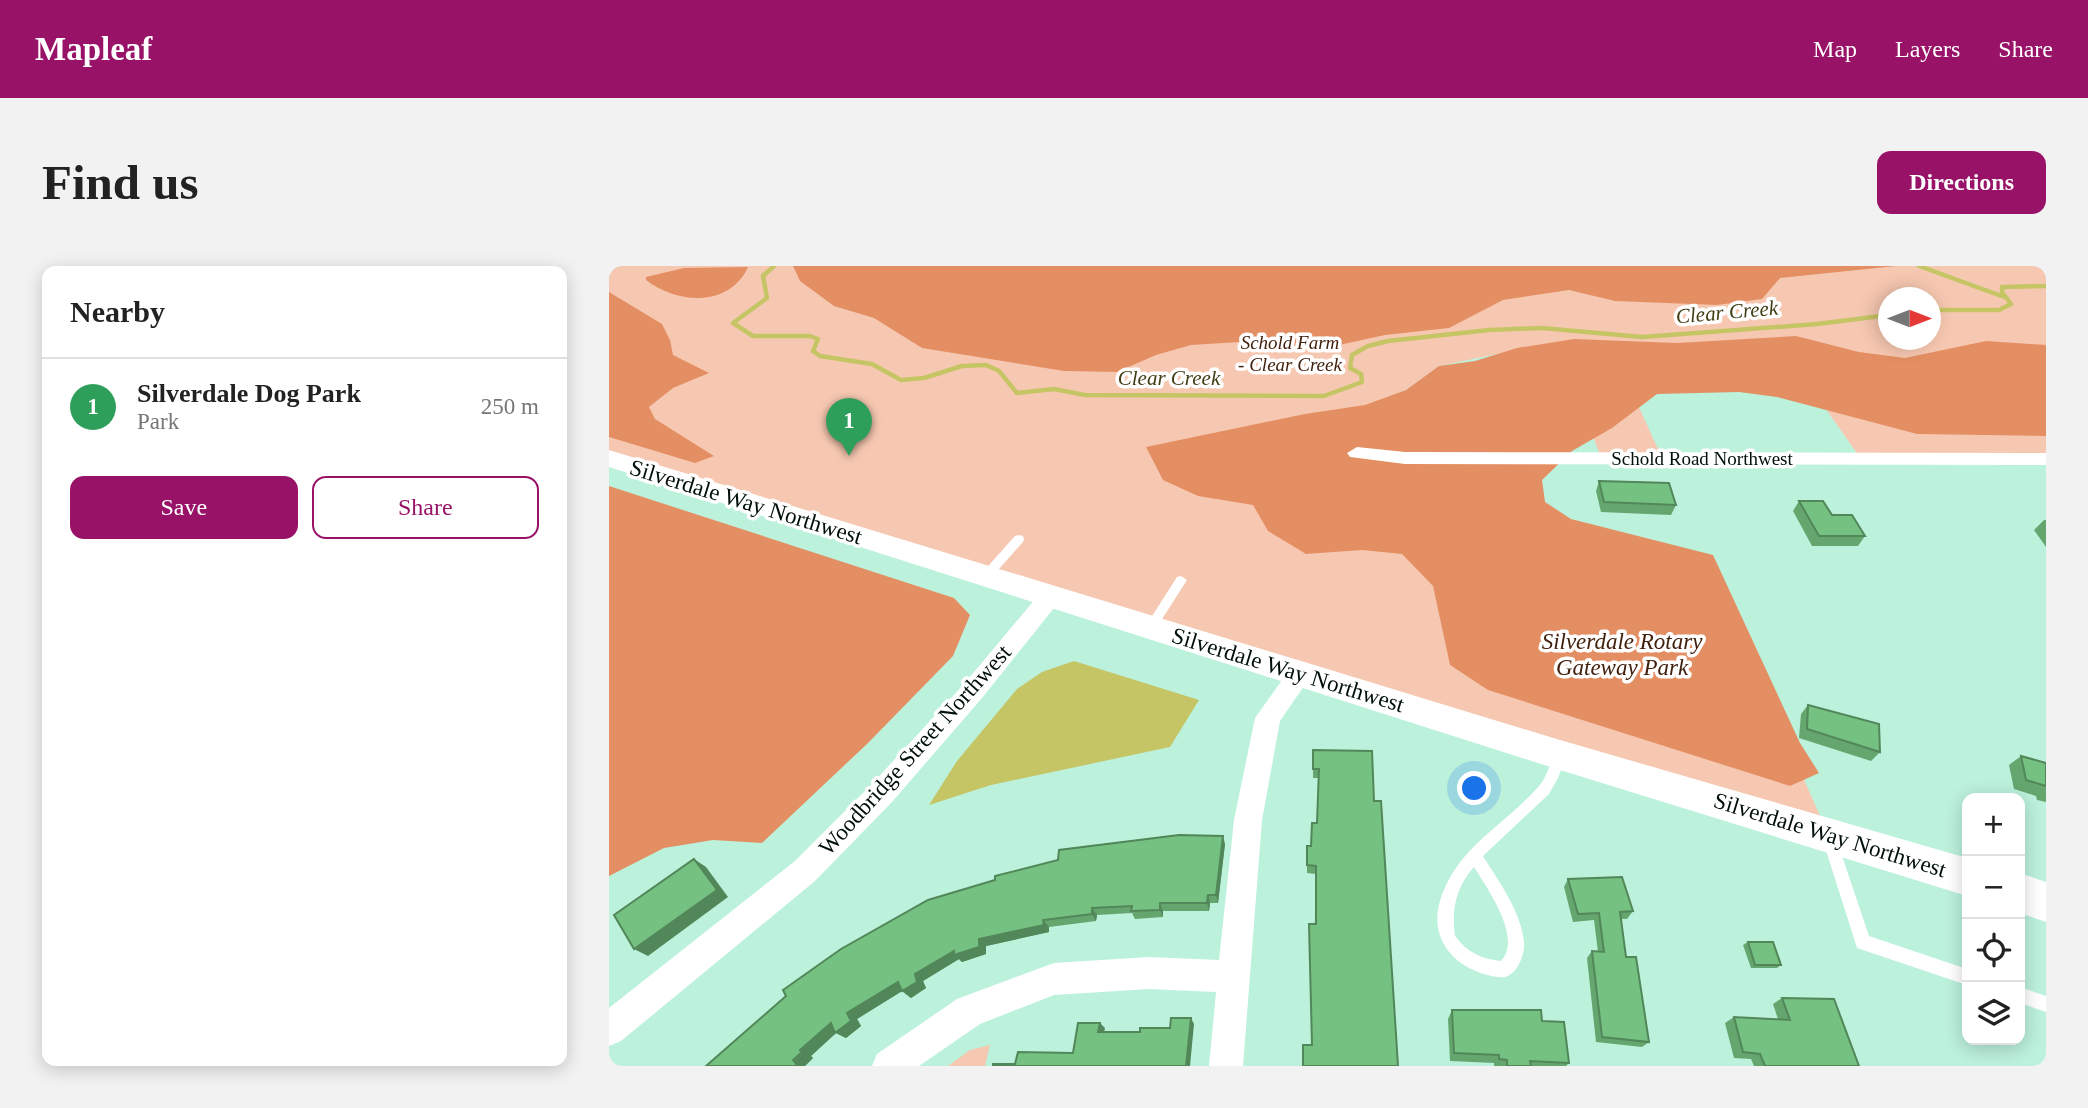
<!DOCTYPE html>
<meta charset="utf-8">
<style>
:root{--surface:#fff;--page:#f2f2f2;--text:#222;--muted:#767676;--line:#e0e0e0;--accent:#981368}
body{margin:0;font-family:"Times New Roman",serif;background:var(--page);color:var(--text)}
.controls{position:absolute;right:21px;bottom:21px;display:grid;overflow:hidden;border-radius:14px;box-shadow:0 4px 18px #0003}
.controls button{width:63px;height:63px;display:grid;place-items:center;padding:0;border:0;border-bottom:2px solid var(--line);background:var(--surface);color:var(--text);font:35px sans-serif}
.compass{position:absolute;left:1269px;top:21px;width:63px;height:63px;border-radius:50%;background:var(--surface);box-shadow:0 4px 18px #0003;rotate:90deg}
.you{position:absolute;left:866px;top:523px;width:24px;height:24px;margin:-18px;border:5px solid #fff;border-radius:50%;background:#1a73e8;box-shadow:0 0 0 10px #1a73e833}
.badge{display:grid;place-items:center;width:46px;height:46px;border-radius:50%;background:var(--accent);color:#fff;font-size:23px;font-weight:700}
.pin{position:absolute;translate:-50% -58px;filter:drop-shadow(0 2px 4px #0008)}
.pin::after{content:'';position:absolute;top:37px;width:24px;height:21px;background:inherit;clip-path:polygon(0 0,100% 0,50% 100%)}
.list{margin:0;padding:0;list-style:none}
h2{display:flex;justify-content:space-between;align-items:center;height:91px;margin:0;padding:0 28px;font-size:30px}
h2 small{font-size:23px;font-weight:400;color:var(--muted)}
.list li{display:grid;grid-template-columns:46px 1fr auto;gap:21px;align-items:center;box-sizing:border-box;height:98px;padding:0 28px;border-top:2px solid var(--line)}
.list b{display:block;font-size:26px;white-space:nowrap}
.list p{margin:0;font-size:23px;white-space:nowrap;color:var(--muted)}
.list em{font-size:23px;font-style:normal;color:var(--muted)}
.actions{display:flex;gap:14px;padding:21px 28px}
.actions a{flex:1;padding:16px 0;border:2px solid var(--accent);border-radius:14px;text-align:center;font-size:24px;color:var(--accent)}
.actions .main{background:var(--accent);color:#fff}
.icon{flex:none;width:38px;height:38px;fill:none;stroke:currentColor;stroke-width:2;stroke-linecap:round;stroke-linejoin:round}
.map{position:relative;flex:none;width:1437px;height:800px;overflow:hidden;border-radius:14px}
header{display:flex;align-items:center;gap:42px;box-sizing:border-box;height:98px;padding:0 35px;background:var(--accent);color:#fff}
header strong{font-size:33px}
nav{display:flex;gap:38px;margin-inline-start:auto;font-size:24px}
.intro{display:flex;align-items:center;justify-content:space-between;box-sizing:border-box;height:168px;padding:0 42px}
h1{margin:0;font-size:49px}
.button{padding:18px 32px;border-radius:14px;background:var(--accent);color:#fff;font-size:24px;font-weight:700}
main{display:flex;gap:42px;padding:0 42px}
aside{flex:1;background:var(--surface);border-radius:14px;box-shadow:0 4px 18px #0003}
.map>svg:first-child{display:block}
.green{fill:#f7c8b1;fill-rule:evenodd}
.forest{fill:#e48f63}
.water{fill:#c6c565}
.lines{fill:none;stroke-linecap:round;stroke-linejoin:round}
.stream{stroke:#c6c565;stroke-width:4.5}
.service{fill:#fff;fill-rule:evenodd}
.minor{fill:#fff;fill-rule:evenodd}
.secondary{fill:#fff;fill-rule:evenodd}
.wall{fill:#65a66f}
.shaded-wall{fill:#52875a}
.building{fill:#75c181;stroke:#52875a;stroke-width:2}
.labels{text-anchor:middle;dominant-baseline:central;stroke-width:7;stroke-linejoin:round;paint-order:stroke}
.far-park-label{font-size:19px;font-style:italic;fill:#41200d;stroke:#fff}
.far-street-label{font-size:19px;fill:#001009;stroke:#fff}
.far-water-label{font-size:21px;font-style:italic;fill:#3f3e15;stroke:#fff}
.street-label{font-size:23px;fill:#001009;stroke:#fff}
.park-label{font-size:23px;font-style:italic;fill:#41200d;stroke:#fff}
</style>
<header>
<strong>Mapleaf</strong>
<nav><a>Map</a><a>Layers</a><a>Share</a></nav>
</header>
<div class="intro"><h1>Find us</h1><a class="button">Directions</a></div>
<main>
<aside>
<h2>Nearby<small></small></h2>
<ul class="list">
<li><span class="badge" style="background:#2e9e5b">1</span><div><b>Silverdale Dog Park</b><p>Park</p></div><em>250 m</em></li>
</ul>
<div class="actions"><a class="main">Save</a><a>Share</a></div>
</aside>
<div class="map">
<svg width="1437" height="800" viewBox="0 0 1437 800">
<rect width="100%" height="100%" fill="#bcf1dc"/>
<!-- green -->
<path class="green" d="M0,0h1437v193h-185l-74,-105h-172l47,104h-61l-38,-103 -66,-1 -58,12 -33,24 -26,10 7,81 319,77 122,276 -1219,-376zM1280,32h42v42h-42z
M381,779l-5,21h-37l22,-16z"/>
<!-- forest -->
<path class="forest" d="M184,0h1103l-116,12 -18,21 -45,6 -102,-4 -46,-11 -66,10 -54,28 -64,7 -69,15 -60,-9 -65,4 -35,10 -39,17 -53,-1 -142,-23 -48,-30 -40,-12 -34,-25z
M139,1c-19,41 -71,37 -102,13v-3l38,-9z
M0,26l53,32 8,16 3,15 36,18 -36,15 -24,19 6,12 59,37 -19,7 -86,-26z
M1187,70l63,16 46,6 81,-17 60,4v91l-129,-2 -140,-37 -38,-5 -82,2 -45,34 -40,23 -30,29 3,22 26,17 142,36 87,188 19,30 -29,13 -302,-96 -38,-25 -17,-79 -31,-32 -40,-4 -56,4 -38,-23 -15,-26 -55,-9 -35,-16 -17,-33 159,-33 60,-9 41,-15 33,-24 36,-5 42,-13 57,-9 103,4z
M0,220l345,112 16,17 -17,41 -85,87 -106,100 -49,-3 -49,8 -55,28z"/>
<!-- water -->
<path class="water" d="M465,395l125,39 -29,47 -179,38 -62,20 28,-44 60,-72 25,-17z"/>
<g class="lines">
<!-- stream -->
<path class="stream" d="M165,0l-11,10 4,22 -34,25 20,13h57l8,3 -5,12 7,5 52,8 29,16 23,-2 38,-12 24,-1 13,6 18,22 37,-4 31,6 239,1 38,-14 -1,-8 -11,-6 2,-13 16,-9 20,-5 101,-11 53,-2 100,9 175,-13 72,-9
M1310,0l88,32
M1322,44h68l12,-6 -9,-12v-5l44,-1"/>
<!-- service -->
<path class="service" d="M410,269l4,1 1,3 -1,3 -33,37h-8l-2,-3 2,-3 33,-37z
M572,310l6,4 -32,50h-8l-2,-3 2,-3 30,-47z
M951,483l5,2 2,4 -9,23 -9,16 -66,62c16,26 38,55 41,86 1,12 -6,32 -19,35 -8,1 -19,-2 -27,-5 -30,-11 -48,-39 -38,-71 16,-54 66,-76 100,-116 8,-10 10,-23 15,-34zM865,601c13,21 49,71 27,94 -20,-2 -34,-9 -46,-25 -4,-26 1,-49 19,-69z
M1221,568l5,2 2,5 32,95 98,33v16l-110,-37 -34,-107 2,-5z
M1411,721l26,9v16l-26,-9z"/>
<!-- minor -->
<path class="minor" d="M748,181l48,5 641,1v12l-641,-1 -55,-7 -3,-4z
M441,323l8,2 3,6 -3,6 -76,95 -90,104 -77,79 -194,160 -12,5v-38l186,-147 77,-77 92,-100 78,-93z
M692,397l9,3 3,7 -33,48 -18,99 -19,246h-34l7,-74 -67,-3 -95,6 -74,29 -61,42h-47l5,-12 80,-55 97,-36 95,-6 70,3 15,-140 21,-102 37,-52z"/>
<!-- secondary -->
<path class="secondary" d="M0,184l951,290 407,118v38l-407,-126 -951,-303z
M1411,607l26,9v40l-26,-9z"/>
</g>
<!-- wall -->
<path class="wall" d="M990,215l77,24 -5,10 -70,-3 -5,-21z
M1190,235l33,14 33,21 -7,10h-46l-19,-35z
M1435,254h2v27l-12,-17z
M1199,439l72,47 -9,9 -72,-23 2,-24z
M704,484l59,1 -60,294 4,-171 -9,-1v-8l10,-42 1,-45h-5z
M1412,490l25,7v39l-9,-2 -1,-4 -22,-7 -5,-24z
M616,578l-7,59h-8l-1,8h-46v6l-28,2 -3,-6 -35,2 -1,6 -47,6v5l-63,14v8l-24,8 -3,-3 -36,22 3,7 -15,10 -9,-7 -45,28 4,7 -15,12 -10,-5 -25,23 2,2 -8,8h-99l80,-70z
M959,613l65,32 -6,8h-6l5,38 23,85 -7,5 -46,-5 -9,-84 5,-7 6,1 -4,-32 -21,2 -9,-35z
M1139,676l33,23 -4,3h-26l-8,-23z
M1173,732l77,68h-105l-3,-7 -17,-1 -9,-35 9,-6 44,2 -5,-15z
M843,744l90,11 27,42 -3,3h-72v-3l-44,-2 -2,-42z"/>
<!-- shaded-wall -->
<path class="shaded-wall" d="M614,570l2,8 -7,59 -2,-8z
M85,593l12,8 22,30 -80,59 -14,-7z
M599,629l2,8 -1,8 -2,-8z
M551,637l3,8v6l-3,-7z
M483,642l5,7 -1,6 -4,-7z
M434,654l6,7v5l-63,14v8l-24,8 -3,-3 -36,22 3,7 -15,10 -9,-7 13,-17 39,-23 25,-12z
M289,716l9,6 -50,31 4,7 -15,12 -10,-5 -25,23 2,2 -8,8h-7l-5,-6 7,-10 31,-27z
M582,752l3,6 -4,42h-4z
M491,757l5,5 -2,9 -5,-5z"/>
<!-- building -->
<path class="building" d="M990,215l70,2 7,22 -72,-3z
M1190,235h24l9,14h20l13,21h-46z
M1199,439l71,19 1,28 -73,-23z
M704,484l59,1 2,50h7l17,265h-95v-21h9l-3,-121h7v-58l-9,-1v-19h4l1,-23h5l2,-54h-6z
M1412,490l25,7v23l-20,-6z
M570,569l44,1 -7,59h-8l-1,8h-47v7l-29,1 1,-5 -40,2v6l-49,6 1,5 -65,14v8l-25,8v-4l-39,23 2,8 -15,9 -4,-9 -51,31 4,8 -16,12 -4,-10 -31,27 2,2 -9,8 5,6h-92l80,-70 -3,-6 58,-41 87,-49 67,-20v-4l63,-16 1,-10z
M85,593l23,31 -83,59 -20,-34z
M1013,611l11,34 -13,1 6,45h10l13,85 -47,-5 -10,-86 12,1 -5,-39 -21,1 -10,-35z
M1139,676h25l8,23h-26z
M1173,732l52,1 25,67h-94l-5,-12 -17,-2 -9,-35 56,3z
M843,744h89l1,11 22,1 5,41 -39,-2 1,5h-24v-6l-8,-1v-4l-45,-2z
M562,752h20l-5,48h-193v-2h22l3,-12 55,1 5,-30h22l-2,9h42v-4h30z"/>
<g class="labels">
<!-- far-park labels -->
<g class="far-park-label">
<text x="681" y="76">Schold Farm<tspan x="681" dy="22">- Clear Creek</tspan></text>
</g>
<!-- far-street labels -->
<g class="far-street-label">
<text x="1093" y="192">Schold Road Northwest</text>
</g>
<!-- far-water labels -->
<g class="far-water-label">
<text transform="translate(1118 46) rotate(-5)">Clear Creek</text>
<text x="560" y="112">Clear Creek</text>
</g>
<!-- street labels -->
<g class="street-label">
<text transform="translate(137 236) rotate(17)">Silverdale Way Northwest</text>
<text transform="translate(679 404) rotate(17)">Silverdale Way Northwest</text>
<text transform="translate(306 484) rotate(-48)">Woodbridge Street Northwest</text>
<text transform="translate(1221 569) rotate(17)">Silverdale Way Northwest</text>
</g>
<!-- park labels -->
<g class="park-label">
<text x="1013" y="375">Silverdale Rotary<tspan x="1013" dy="26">Gateway Park</tspan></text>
</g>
</g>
</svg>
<div class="controls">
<button>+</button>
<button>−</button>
<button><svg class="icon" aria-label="locate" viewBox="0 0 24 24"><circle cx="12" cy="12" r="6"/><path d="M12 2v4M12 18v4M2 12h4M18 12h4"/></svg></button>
<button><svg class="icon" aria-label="layers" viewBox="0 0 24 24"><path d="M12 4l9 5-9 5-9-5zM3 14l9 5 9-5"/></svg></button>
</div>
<svg class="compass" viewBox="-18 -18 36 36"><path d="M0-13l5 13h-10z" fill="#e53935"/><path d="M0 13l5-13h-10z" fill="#767676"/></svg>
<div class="you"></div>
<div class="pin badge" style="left:240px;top:190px;background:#2e9e5b">1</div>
</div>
</main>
